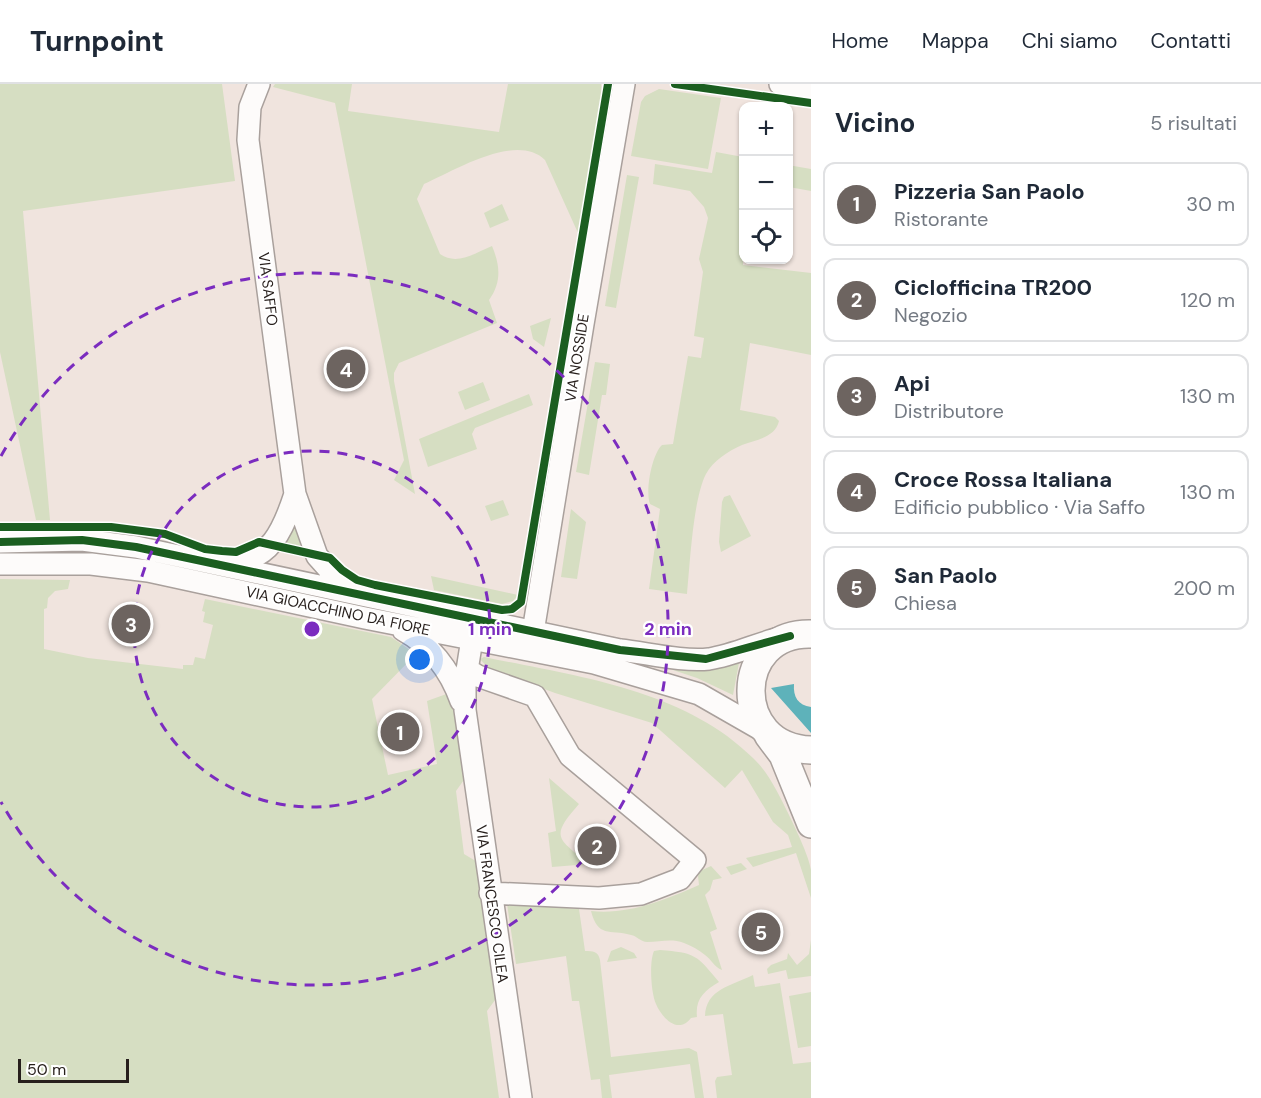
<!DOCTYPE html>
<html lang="it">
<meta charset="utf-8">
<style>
:root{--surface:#fff;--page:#f6f6f7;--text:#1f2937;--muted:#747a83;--line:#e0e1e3;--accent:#6d6460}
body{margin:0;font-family:"DM Sans",sans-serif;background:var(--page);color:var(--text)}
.controls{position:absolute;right:18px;top:18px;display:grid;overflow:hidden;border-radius:12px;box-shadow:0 2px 4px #0004}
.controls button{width:54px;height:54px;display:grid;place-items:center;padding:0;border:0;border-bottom:2px solid var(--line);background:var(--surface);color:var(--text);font:30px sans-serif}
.scale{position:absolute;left:18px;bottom:15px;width:111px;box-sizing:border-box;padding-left:6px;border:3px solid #271f1c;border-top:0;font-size:16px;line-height:21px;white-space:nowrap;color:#271f1c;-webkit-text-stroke:4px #fff;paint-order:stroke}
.you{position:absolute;left:420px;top:576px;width:21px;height:21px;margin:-15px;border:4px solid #fff;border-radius:50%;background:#1a73e8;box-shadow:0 0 0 9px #1a73e833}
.badge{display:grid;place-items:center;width:39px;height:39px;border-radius:50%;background:var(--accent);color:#fff;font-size:20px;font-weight:700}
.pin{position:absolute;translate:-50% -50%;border:3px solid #fff;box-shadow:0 2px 6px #0006}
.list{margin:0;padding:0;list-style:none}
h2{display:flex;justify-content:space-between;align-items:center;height:78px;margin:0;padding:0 24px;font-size:26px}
h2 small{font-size:20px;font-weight:400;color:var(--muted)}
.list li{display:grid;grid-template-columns:39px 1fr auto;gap:18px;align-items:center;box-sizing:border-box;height:84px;margin:0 12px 12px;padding:0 12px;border:2px solid var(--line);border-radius:12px}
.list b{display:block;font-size:22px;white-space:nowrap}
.list p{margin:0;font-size:20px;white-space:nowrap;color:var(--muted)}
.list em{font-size:20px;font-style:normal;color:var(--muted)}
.icon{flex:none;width:33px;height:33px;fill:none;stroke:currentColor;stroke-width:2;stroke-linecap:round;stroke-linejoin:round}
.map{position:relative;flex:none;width:811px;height:1014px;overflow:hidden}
header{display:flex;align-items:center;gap:36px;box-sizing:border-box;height:84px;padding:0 30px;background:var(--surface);border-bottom:2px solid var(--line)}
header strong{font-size:28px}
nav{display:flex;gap:33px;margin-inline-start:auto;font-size:21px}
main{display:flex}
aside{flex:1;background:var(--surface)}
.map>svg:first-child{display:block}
.green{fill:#d6dec2}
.water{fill:#5eb2ba}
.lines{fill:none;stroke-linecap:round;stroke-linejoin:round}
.minor-casing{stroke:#a9a09c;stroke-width:24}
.major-casing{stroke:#a9a09c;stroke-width:30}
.minor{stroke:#fdfbfa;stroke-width:21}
.major{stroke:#fdfbfa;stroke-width:27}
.cycleway-casing{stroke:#fff;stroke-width:11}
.cycleway{stroke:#1b5e20;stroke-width:8}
.ring{fill:none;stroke:#7b2cbf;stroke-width:3;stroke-dasharray:10 8}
.labels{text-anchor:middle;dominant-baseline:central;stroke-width:4.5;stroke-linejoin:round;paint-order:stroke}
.street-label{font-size:15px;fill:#271f1c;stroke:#fff}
.centre{fill:#7b2cbf;stroke:#fff;stroke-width:3}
.ring-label{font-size:18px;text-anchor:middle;font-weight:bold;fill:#7b2cbf;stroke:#fff;stroke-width:4.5;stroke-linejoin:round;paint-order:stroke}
</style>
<header>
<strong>Turnpoint</strong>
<nav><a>Home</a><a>Mappa</a><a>Chi siamo</a><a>Contatti</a></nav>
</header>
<main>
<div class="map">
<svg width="811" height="1014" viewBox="0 0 811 1014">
<rect width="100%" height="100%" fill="#f0e4de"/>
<!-- green -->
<path class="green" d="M0,0h222l13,97 -212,30 27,309h-14l-36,-168z
M275,0h77l-4,27 151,21 9,-48h93l1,9 -24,140 -33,-73c-29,-28 -91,11 -121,24l-7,15 23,55c17,12 35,-1 52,-8 8,19 10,36 -3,54l8,23 -98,40 -5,10v8l21,113 -21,-14 10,-20 -69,-357 -62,-16z
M659,5l62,9 -13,71 -77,-13 10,-54 4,-6z
M716,68l27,5v108l68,8v82l-61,-12 -10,67 35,7 4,4c-4,17 -24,19 -37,24 -14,6 -29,16 -36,29 -13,25 -16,90 -19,120l-38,-5 11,-80 -10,-5c-5,-13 2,-50 12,-59l11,-1 15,-88 13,2 3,-20 -10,-2 9,-64 -4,-13 9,-41 -4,-11 -14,-16 -37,-7 2,-20 57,9z
M788,81l23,4v22l-22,-4z
M627,91l12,2 -23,131 -11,-2z
M502,120l7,16 -19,8 -6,-15z
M551,234l-7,29 -11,-8 -3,-13z
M595,278l15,2 -4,31h-4l-13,80 -13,-3z
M483,298l7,18 -25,10 -7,-18z
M529,310l4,11 -58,23 -3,6 5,15 -49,18 -9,-28z
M730,411l21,41 -30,16 -2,-10 3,-40 2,-5z
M503,416l6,15 -18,6 -6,-15z
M571,425l15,13 -9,57 -16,-2z
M295,437l6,27 -19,-4z
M431,492l87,19 -5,6 -11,3 -68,-14z
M0,495l70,1 -2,9 -13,2 -7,7 -1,10 -3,1v40l44,9 95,11v-4h10l2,-8 10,2 8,-34 -10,-3 2,-10 -3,-1 3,-12 186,38 25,17 -44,45 16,76 49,-11 -10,-63 25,-9 14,85 -10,14 8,63 15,9 19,133 -11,15 12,87h-499z
M484,573c91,19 199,32 269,101 15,14 25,35 34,53 7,14 22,45 24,59 0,9 0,19 0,28l-15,-45 -43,14 -7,-9 46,-11 -4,-12 -15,-13 -31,-52 -17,18 -73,-65 -97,-30 -67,-25 -8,-9z
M739,579l-6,32 -36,-17 -39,-13 63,2z
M549,694l30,26c-30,34 -21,34 10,60l-37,3 -4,-34 8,-2z
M741,779l6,6 -16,6 -5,-8z
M711,782l11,12 -9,2 -3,10 -5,5 12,34 -7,3 12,38c-8,-3 -10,-10 -17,-15 -6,-5 -13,-9 -21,-12 -13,-5 -23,-1 -37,-1 -6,0 -10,-6 -16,-7 -22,-6 -33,3 -40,-24 38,4 74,-11 108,-26l-1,-9 2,-5z
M507,820l72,5 6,42c8,0 13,0 15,9l11,97 78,-9 8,4 7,46h-9l-5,-34 -81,11 3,23h-10l-2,-19 -9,1 -12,-79h-7l-6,-45 -50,8z
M811,856v36l-23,3 -2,-9 -18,4 -1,-5 4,-4 16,-6 1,-6 9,12 12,-11z
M621,863l13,6 3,5 -30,4 4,-11z
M660,866c35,3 36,4 59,32 -15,9 -24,17 -22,35l-6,1c-13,17 -29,0 -35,-14 -5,-11 -7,-42 -2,-53z
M753,891l2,12 25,-4 13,81 18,-2v36h-94l-2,-17 2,-4 15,-2 -9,-61 -18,2c1,-27 26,-30 48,-41z
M811,908v54l-13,2 -9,-52z"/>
<!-- water -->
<path class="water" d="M794,600c-1,13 4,21 17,23v26l-40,-45z"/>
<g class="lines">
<defs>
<path id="minor" d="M259,0l-9,23 -2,33 47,354 22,62 17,19 21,12
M780,0l31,5
M0,458l82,-2 54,7 484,103c27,3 63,12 89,9 25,-4 47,-15 71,-21
M228,477c42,3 56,-33 67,-67
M0,480h91l57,7 217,47 229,45 105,31 68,39
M403,546c29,16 47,40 58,71
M533,548l50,-308 41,-240
M472,555l-7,44v27l56,388
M467,585l11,7 57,20 35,60 125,104 -15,19 -39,15 -42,4 -109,-5"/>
<path id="major" d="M811,550c-79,-2 -81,114 0,116
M768,651l15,20 28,69"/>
</defs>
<!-- minor casing -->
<use href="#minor" class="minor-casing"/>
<!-- major casing -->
<use href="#major" class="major-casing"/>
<!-- minor -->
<use href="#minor" class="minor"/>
<!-- major -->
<use href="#major" class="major"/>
<defs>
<path id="cycleway" d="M675,0l136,19
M0,443h111l54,7 40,15 17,2 14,1 23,-10 71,16 12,12 15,10 18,5 127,25 10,-1 9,-7 87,-518
M0,458l82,-2 54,7 484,103 86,9 84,-23"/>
</defs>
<!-- cycleway casing -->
<use href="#cycleway" class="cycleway-casing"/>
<!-- cycleway -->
<use href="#cycleway" class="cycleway"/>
</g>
<!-- distance rings -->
<g class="ring">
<circle cx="312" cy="545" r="178"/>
<path d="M1 372A356 356 0 1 1 1 718"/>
</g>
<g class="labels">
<!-- street labels -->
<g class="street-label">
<text transform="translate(268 205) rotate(83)">VIA SAFFO</text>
<text transform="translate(577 274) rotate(-81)">VIA NOSSIDE</text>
<text transform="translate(338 527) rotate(12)">VIA GIOACCHINO DA FIORE</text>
<text transform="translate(492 820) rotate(82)">VIA FRANCESCO CILEA</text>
</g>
</g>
<circle cx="312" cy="545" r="9" class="centre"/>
<g class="ring-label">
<text x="490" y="551">1 min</text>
<text x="668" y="551">2 min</text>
</g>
</svg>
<div class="controls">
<button>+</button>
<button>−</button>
<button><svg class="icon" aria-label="locate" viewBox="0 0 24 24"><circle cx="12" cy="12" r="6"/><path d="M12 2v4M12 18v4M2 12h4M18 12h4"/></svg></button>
</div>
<div class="scale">50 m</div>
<div class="you"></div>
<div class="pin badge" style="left:400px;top:648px">1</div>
<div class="pin badge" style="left:597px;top:762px">2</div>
<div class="pin badge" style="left:131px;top:540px">3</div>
<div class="pin badge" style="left:346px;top:285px">4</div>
<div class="pin badge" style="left:761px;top:848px">5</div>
</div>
<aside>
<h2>Vicino<small>5 risultati</small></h2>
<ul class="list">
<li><span class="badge">1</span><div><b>Pizzeria San Paolo</b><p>Ristorante</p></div><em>30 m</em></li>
<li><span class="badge">2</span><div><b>Ciclofficina TR200</b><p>Negozio</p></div><em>120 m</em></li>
<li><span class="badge">3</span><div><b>Api</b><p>Distributore</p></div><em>130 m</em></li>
<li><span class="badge">4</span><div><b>Croce Rossa Italiana</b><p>Edificio pubblico · Via Saffo</p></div><em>130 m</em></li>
<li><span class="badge">5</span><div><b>San Paolo</b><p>Chiesa</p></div><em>200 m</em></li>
</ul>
</aside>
</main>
